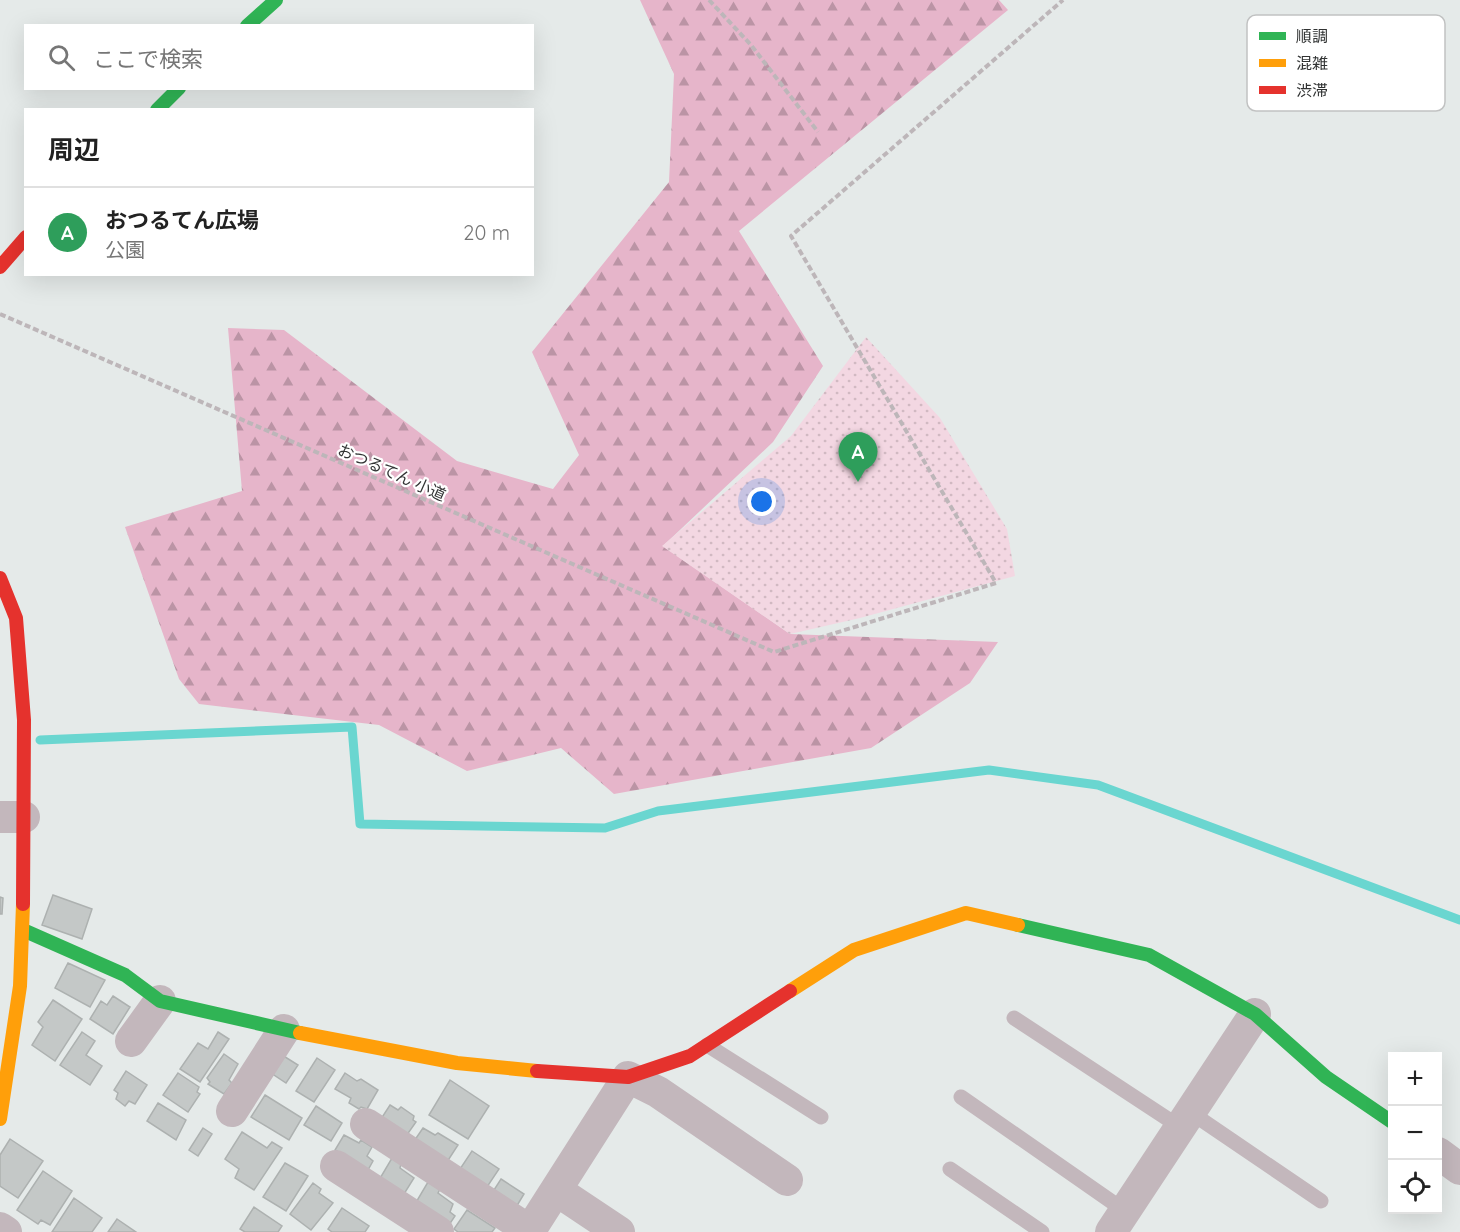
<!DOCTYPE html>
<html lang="ja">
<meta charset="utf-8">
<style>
:root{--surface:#fff;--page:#f2f2f2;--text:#222;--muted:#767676;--line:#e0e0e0;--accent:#ea580c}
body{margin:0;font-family:Quicksand,"Noto Sans JP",sans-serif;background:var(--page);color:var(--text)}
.controls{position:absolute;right:18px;bottom:18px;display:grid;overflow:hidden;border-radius:0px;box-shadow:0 6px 24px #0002}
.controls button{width:54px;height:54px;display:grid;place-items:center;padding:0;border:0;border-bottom:2px solid var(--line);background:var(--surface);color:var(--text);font:30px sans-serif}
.you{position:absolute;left:762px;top:502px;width:21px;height:21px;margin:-15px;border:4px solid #fff;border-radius:50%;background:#1a73e8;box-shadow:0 0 0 9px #1a73e833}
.badge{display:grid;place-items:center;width:39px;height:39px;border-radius:50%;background:var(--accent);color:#fff;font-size:20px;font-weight:700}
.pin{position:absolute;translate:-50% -50px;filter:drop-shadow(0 2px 3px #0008)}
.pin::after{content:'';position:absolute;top:32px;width:21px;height:18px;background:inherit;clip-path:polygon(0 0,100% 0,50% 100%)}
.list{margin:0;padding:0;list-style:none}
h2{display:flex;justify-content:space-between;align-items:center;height:78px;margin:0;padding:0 24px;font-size:26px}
h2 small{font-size:20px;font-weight:400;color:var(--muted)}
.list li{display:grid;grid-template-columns:39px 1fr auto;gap:18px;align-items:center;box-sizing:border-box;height:90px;padding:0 24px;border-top:2px solid var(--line)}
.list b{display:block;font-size:22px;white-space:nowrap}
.list p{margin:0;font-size:20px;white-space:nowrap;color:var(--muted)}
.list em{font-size:20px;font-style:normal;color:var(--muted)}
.icon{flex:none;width:33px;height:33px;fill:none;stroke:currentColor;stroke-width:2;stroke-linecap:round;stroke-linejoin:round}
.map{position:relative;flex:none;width:1460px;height:1232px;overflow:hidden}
.search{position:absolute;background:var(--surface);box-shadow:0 6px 24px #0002;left:24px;top:24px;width:510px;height:66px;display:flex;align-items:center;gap:15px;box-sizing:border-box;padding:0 21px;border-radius:0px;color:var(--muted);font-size:22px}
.panel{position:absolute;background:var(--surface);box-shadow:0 6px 24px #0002;left:24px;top:108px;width:510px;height:168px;border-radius:0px}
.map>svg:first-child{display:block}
.forest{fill:url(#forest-firs)}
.park{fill:url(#park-dots)}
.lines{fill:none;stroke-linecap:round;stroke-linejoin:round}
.stream{stroke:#6ad6d0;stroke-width:9}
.building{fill:#c4c8c7;stroke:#adb1b0;stroke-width:1.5}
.path{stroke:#bdb6b9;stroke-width:4;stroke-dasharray:6 3;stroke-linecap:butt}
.lane{stroke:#c3b7bc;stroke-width:15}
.street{stroke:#c3b7bc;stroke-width:32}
.fast{stroke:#30b455;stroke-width:14}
.slow{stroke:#ff9f0a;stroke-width:14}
.jam{stroke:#e5322d;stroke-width:14}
.labels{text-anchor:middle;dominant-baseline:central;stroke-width:4.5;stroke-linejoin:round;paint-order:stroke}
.street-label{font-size:16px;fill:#313333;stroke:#fff}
.key{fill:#fff;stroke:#c1c2c2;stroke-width:1.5}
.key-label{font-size:16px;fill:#313333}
</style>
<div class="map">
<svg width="1460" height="1232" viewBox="0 0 1460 1232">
<defs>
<pattern id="forest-firs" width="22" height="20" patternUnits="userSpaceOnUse" patternTransform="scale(1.5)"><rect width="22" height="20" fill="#e6b5ca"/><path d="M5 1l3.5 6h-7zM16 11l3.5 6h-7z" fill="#bb94a5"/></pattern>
<pattern id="park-dots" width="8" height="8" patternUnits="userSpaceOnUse" patternTransform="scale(1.5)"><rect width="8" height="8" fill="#f3d7e2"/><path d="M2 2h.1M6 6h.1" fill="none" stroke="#d1b9c2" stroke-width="1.8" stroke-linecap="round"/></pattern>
</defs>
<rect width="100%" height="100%" fill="#e5eae9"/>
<!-- forest -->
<path class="forest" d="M640,0h359l9,10 -269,221 84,135 -50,76 -110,104 127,88 208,8 -28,41 -99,65 -257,46 -53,-46 -94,23 -88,-46 -180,-21 -20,-25 -54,-152 117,-36 -14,-163 56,2 173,131 96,28 26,-34 -47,-103 137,-170 5,-108z"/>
<!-- park -->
<path class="park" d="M866,337l74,81 67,111 8,47 -155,42 -70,16 -128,-88 129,-110z"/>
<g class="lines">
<!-- stream -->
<path class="stream" d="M40,740l312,-13 8,97 245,4 53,-17 331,-41 109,15 362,135"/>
</g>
<!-- building -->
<path class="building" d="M53,895l39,14 -10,30 -40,-14z
M0,897l3,1 -1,16h-2z
M68,963l37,17 -15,27 -35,-19z
M113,996l17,11 -17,27 -23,-15 11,-18 6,4z
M53,1000l29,19 -27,42 -23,-16 11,-18 -5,-5z
M82,1032l13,9 -9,14 16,11 -12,19 -30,-20z
M218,1032l11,7 -29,43 -20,-13 18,-26 10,6z
M224,1054l14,10 -9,16 3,3 -8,11 -16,-10 2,-2 -3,-4z
M282,1055l16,10 -12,18 -15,-10z
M317,1058l18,12 -21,32 -18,-11z
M126,1071l21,14 -12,19 -6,-3 -4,5 -9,-7 2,-6 -4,-3z
M178,1073l21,14 -2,5 3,2 -12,18 -25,-17z
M345,1073l12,8 4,-2 17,11 -11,19 -6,-2 -2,2 -10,-6 2,-5 -16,-9z
M450,1080l39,26 -21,33 -39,-24z
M265,1095l37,23 -13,22 -38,-23z
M158,1103l28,17 -10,20 -29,-19z
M390,1105l8,5 3,-3 13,9 -1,4 3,2 -12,17 -25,-17z
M316,1106l26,17 -11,18 -27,-16z
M203,1128l9,6 -14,22 -9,-6z
M423,1128l12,7 3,-2 20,12 -13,20 -33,-21z
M242,1132l25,16 5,-6 10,6 -28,42 -19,-12 4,-9 -14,-10z
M344,1135l15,8 2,-3 11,7 -5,9 6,5 -5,9 -33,-20z
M10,1139l33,22 -25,37 -18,-12v-31z
M472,1151l27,18 -12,18 -27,-18z
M392,1158l9,6 -1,4 14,10 -10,16 -25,-14z
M285,1163l23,13 -22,35 -23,-14z
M43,1171l29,20 -22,34 -9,-5 -3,4 -21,-14z
M501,1179l23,15 -9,15 -23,-16z
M428,1182l12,7 -2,4 15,11 -3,8 5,4 -6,9 -34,-21z
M313,1183l8,6 -2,4 14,10 -22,27 -21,-16z
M74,1198l28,20 -10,14h-40z
M254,1207l28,19 -4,6h-33l-5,-3z
M342,1208l27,18 -4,6h-33l-4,-3z
M467,1210l28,18 -3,4h-34l-4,-3z
M117,1219l19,13h-28z"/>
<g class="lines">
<!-- path -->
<path class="path" d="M709,0l42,45 67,87
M0,314l774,338 222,-69 -205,-347 272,-236"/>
<!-- lane -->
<path class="lane" d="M1014,1018l166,109
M707,1045l114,72
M961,1097l164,114
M1190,1112l131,89
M950,1169l92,63"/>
<!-- street -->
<path class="street" d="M0,817h24
M131,1041l29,-40
M232,1111l52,-81
M366,1124l164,107
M1438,1153l22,16
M336,1166l102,66
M556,1190l63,42
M0,1228l6,4
M529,1232l99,-155 30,15 129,88
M1111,1232l144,-218"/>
<!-- fast -->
<path class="fast" d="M247,26l29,-26
M157,110l22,-22
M1018,925l131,30 106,59 71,63 66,45
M23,930l102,45 35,26 140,32"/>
<!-- slow -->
<path class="slow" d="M790,991l64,-41 112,-37 52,12
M300,1033l157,30 80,8
M0,1119l20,-133 3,-82"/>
<!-- jam -->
<path class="jam" d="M0,267l26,-30
M0,578l16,40 8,102 -1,184
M537,1071l91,6 62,-21 100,-65"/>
</g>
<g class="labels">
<!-- street labels -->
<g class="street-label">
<text transform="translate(392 472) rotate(24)">おつるてん 小道</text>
</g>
</g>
<!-- legend -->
<rect x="1247" y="15" width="198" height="96" rx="9" class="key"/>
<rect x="1259" y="32" width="27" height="8" fill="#30b455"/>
<rect x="1259" y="59" width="27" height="8" fill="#ff9f0a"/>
<rect x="1259" y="86" width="27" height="8" fill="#e5322d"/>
<g class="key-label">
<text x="1296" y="42">順調</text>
<text x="1296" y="69">混雑</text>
<text x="1296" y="96">渋滞</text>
</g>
</svg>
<div class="controls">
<button>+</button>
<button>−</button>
<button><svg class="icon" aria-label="locate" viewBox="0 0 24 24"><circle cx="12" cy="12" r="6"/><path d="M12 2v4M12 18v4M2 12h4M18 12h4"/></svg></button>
</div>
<div class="you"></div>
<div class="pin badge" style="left:858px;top:482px;background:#2e9e5b">A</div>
<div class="search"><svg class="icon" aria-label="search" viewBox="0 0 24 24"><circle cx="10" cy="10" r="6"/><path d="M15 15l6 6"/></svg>ここで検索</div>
<section class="panel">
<h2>周辺<small></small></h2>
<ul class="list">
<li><span class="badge" style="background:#2e9e5b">A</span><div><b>おつるてん広場</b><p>公園</p></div><em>20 m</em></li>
</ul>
</section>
</div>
